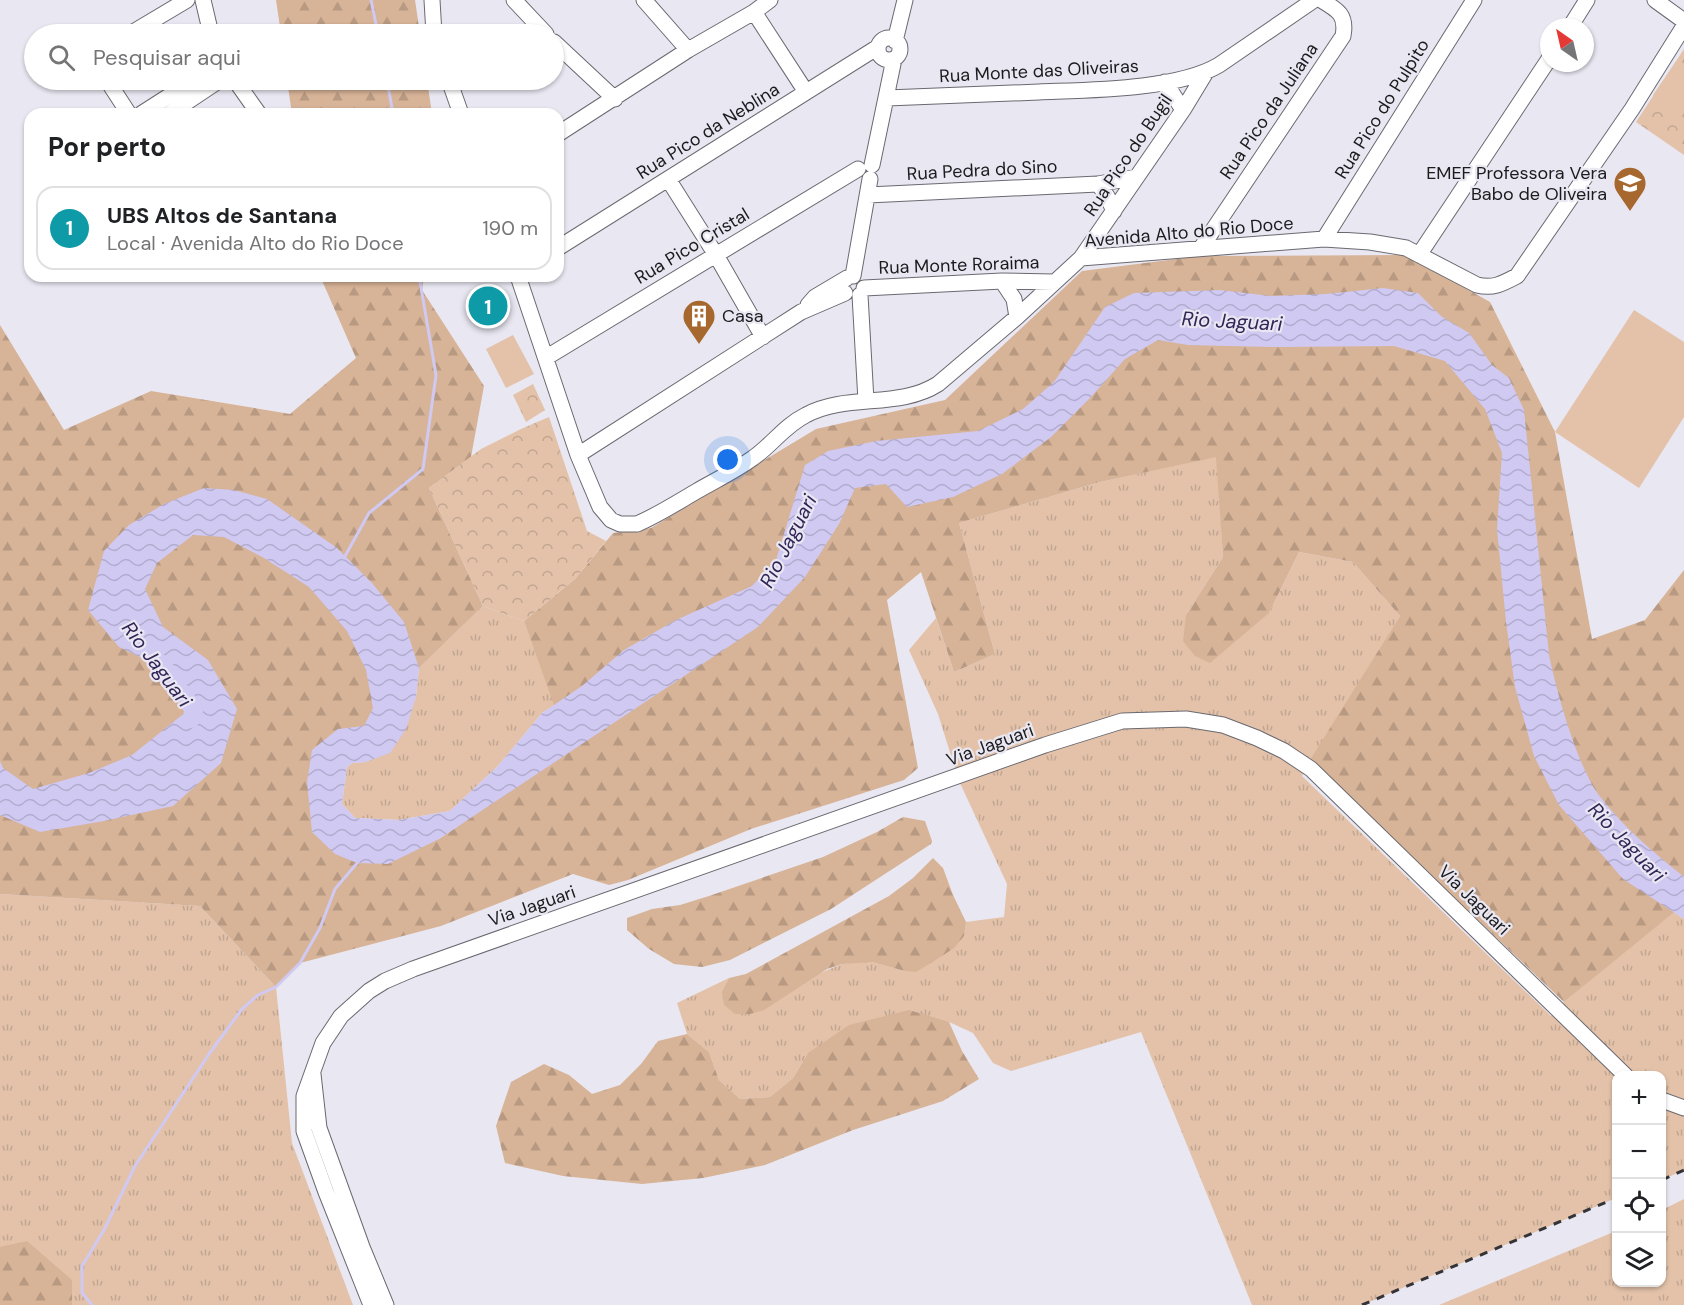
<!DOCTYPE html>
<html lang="pt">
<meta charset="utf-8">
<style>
:root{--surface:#fff;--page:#f6f6f6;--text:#202124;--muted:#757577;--line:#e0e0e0;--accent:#7c3aed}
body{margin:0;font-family:"DM Sans",sans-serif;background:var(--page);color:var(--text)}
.controls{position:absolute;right:18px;bottom:18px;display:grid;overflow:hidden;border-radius:12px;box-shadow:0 2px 4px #0004}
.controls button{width:54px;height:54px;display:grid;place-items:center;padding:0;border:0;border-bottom:2px solid var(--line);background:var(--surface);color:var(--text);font:30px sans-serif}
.compass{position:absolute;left:1540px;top:18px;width:54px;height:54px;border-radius:50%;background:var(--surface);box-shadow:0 2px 4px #0004;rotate:326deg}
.you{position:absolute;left:728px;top:460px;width:21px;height:21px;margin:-15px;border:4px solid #fff;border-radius:50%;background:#1a73e8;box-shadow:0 0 0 9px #1a73e833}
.badge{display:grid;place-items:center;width:39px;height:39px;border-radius:50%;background:var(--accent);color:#fff;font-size:20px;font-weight:700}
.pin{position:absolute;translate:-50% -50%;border:3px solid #fff;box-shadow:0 2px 6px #0006}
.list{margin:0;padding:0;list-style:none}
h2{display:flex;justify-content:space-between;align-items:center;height:78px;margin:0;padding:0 24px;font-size:26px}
h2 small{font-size:20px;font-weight:400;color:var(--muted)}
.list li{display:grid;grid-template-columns:39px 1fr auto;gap:18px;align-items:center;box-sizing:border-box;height:84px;margin:0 12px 12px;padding:0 12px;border:2px solid var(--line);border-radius:18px}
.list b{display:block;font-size:22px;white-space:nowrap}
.list p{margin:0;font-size:20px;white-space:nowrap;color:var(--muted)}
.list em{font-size:20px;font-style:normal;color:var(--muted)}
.icon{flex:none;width:33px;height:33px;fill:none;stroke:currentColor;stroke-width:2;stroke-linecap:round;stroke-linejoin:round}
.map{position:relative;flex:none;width:1684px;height:1305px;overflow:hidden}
.search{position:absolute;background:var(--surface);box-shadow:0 2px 4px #0004;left:24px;top:24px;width:540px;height:66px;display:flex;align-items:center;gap:15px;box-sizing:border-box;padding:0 21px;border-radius:33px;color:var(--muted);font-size:22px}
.panel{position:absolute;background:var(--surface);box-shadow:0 2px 4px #0004;left:24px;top:108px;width:540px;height:174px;border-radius:18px}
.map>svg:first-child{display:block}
.grass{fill:url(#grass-tufts)}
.forest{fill:url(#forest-firs)}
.park{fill:url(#park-crowns)}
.pitch{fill:#e3c2a9}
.water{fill:url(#water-waves)}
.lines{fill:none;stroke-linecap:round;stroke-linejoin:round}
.stream{stroke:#d0c9f2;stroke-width:3}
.river{stroke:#d0c9f2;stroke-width:18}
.minor-casing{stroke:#6a6971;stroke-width:17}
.minor{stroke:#fff;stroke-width:15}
.rail{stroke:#343337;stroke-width:3;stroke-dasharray:8 8;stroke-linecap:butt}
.labels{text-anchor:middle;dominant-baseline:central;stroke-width:4.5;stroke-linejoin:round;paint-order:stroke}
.street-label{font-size:18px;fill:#1b1a1d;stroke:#e9e7f1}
.poi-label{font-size:18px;fill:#1b1a1d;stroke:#e9e7f1;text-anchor:end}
.water-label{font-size:20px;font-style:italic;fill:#322456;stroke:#e9e7f1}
</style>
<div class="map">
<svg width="1684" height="1305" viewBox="0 0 1684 1305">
<defs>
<pattern id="grass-tufts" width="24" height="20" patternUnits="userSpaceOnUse" patternTransform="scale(1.5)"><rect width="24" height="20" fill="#e3c2a9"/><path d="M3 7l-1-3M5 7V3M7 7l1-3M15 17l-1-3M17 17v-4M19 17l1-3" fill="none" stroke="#c2a691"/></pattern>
<pattern id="forest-firs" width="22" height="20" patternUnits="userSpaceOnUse" patternTransform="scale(1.5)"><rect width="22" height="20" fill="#d7b397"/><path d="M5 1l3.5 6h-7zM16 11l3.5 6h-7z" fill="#b89982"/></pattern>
<pattern id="park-crowns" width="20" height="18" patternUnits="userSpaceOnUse" patternTransform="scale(1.5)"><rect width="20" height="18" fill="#e3c2a9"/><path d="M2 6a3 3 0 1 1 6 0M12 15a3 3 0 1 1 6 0" fill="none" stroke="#c2a691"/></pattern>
<pattern id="water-waves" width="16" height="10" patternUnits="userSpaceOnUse" patternTransform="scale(1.5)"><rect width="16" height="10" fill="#d0c9f2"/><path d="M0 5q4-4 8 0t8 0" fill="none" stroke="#b2accf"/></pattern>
</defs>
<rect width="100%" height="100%" fill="#e9e7f1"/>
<!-- grass -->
<path class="grass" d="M1217,456l6,101 -37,58 83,-2 30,-61 54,10 47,54 -98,160 249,240 13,-14 109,-91 11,8v251l-22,10v-104h-46v122l-254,107h-110l-111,-273 -130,39 -18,-8 -20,-30 -24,-11 -141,31 -15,25 -23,19 -30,2 -21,-19 -10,-28 -22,-18 -10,-31 52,-25 -7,13 91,-15 29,-12 16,-2h14l29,8 63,-34 2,-14 38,-5 3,-33 -48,-103 -21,-67 -29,-64 27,-32 18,54 41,-18 -36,-131 141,-41z
M483,606l41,15 31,84 -13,8 -44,53 -48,45 -51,9 -44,-2 -13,-14 5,-37 5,-4 14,-1 50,-65 3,-29z
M0,894l200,12 76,81 16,156 61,162h-353z
M1684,1199v106h-245l177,-74v51h46v-72z"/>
<!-- forest -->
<path class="forest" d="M276,0h139l5,34h-139z
M287,80h140l5,34h-140z
M1406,255l84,47 65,130 37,207 53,-19 39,-50v334l-120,98 -254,-242 90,-144 -47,-54 -54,-10 -30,61 -59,50 -15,-7 -12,-15 3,-26 37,-58 -7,-100 -116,25 -141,41 36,131 -41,18 -33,-100 -34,28 31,168 -14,12 -153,49 -123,51 -19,5 -36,-11 -132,52 -141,37 -24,24 -76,-81 -200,-12v-569l64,105 87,-39 139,23 66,-56 -36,-82h104l-2,14 62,96 -13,71 -42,31 54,118 -64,62 -42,68 -39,-7 -26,104 127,6 131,-89 -46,-129 51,-42 38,-46 38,-5 165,-99 129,-29 137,-129 118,-15z
M903,817l22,4 7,20 -1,3 -100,65 -101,51 -28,7 -28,-3 -25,-15 -22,-19v-12l25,-9 28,-4 29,-9 114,-39 54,-25z
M933,858l10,10 10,27 13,27 -2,14 -10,12 -12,8 -26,16 -15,-2 -29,-8 -30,2 -15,5 -63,41 -14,4h-15l-11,-9 -2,-14 7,-13 17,-4 143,-78 24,-18z
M909,1010l40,12 13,29 17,28 -36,22 -90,29 -88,35 -62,13 -61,6 -79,-8 -58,-13 -9,-37 15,-44 33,-18 25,11 23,19 28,-9 21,-21 17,-23 29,-7 22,18 10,28 21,19 30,-2 23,-19 15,-25 41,-28z
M27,1241l45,39v25h-72v-58z"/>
<!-- park -->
<path class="park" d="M1684,49v106l-48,-33z
M533,384l12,26 -19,12 -13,-27z
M549,417l38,114 19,10 -31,38 -51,42 -41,-15 -54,-118 52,-39 40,-20z"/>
<!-- pitch -->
<path class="pitch" d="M1677,60l7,4v38l-6,10 -25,-17z
M1634,310l50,32v75l-45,71 -84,-56z
M513,335l21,39 -28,14 -20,-39z"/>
<!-- water -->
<path class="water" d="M1383,288l35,5 23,23 28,17 23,32 17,13 15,32 25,245c8,38 27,107 49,139 25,33 54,57 86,83v42l-61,-40 -64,-74 -25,-49 -19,-69 -9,-65 -9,-93 5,-76 -17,-44 -40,-48 -51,-15 -117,1 -89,-2 -30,-5 -33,19 -35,39 -39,39 -49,37 -49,23 -46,10 -21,-23 -31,4 -16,36 -34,53 -47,50 -319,212 -51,25 -31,-1 -22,-9 -23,-22 -5,-50 5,-32 26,-21 26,-3 9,-18 -7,-38 -19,-39 -38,-44 -45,-29 -40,-21 -31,-2 -36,28 -12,26 18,38 45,33 29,49 -16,54 -48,43 -69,15 -64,11 -40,-17v-54l3,7 30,21 56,-16 43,-18 55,-44 -1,-26 -15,-13 -52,-25 -31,-37 16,-59 25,-26 35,-21 40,-16 30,2 33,9 70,49 35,35 32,39 15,46 -3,29 -10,32 -16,24 -24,9 -14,1 -5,4 -5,37 13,14 44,2 51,-9 48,-45 44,-53 40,-27 42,-36 52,-30 76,-34 24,-26 29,-95 23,-14 48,-10 102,-10 45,-22 31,-27 51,-75 29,-14 86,-3 51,6 55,-2z"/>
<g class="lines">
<!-- stream -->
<path class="stream" d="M371,0l7,34
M387,80l6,34
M344,558l25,-45 54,-44 13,-94 -17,-99
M92,1305l-10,-12v-27l22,-36 31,-64 74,-112 33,-45 16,-14 18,-8 24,-24 20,-35 15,-39 23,-27"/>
<!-- river -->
<path class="river" d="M148,652l15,14 31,44 -3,9"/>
<defs>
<path id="minor" d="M203,0l8,34
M432,0l2,34
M514,0l32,34
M644,0l44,50
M1655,0l29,21
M754,12l52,80
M1570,27l17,-27
M130,34l57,-34
M878 49a11 11 0 1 1 22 0a11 11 0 1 1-22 0Z
M895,41l10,-41
M554,42l61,57
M107,80l22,34
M235,80l24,34
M449,80l12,34
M1165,82l18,28
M887,98c50,-2 101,-4 152,-6 49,-2 138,-2 180,-27l95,-65
M141,114l53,-34
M169,114l51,-34
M558,134l130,-84 66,-38 16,-12
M872,165l22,-106
M668,179l48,76 47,82
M1098,184l9,12 7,15
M868,195l230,-11 39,-7
M1324,239l150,-239
M558,248l320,-201
M1201,248l142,-212c4,-21 -5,-26 -22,-36
M1419,255l130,-196
M1081,258l102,-148 23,-38
M518,276l60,179 22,52 11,13 9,4h17c21,-9 41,-22 60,-33 19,-11 38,-20 56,-33 19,-13 31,-32 53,-43 41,-22 93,-6 132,-31l79,-67 64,-59 243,-19 46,3 36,6 71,37c16,4 25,-1 40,-9l115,-167 52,-83
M853,276l17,-97
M1002,281l12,18 3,18
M864,288l138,-7 52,1
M860,295l6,106
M808,305l7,-8 32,-19
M547,357l311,-188
M578,455l223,-143 44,-19
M313,1074l6,54 43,119 24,58
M1662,1100l22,8
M371,1305l-45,-113 -22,-61v-35l19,-53 18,-27 28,-25 16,-10 28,-12 632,-224 77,-24 64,-2 37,6 34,13 27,13 27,18 315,307"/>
</defs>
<!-- minor casing -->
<use href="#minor" class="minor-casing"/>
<!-- minor -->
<use href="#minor" class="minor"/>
<!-- rail -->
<path class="rail" d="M1662,1180l22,-10
M1362,1305l254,-107"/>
</g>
<!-- icons -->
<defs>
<symbol id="school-pin" viewBox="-11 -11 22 30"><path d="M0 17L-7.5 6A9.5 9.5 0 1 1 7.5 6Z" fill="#a7682f" stroke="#e9e7f1"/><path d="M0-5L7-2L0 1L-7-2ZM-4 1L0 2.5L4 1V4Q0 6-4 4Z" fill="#fff"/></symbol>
<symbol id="building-pin" viewBox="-11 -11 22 30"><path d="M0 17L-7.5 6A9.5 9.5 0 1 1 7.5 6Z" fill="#a7682f" stroke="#e9e7f1"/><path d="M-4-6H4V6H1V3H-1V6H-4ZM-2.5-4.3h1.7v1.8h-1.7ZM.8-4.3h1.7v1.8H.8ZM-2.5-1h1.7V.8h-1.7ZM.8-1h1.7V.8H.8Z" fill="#fff"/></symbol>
</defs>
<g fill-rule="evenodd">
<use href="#school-pin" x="1611" y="164" width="38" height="52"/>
<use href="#building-pin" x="680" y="297" width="38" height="52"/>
</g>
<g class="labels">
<!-- street labels -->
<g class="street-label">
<text transform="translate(1039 71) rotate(-3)">Rua Monte das Oliveiras</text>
<text transform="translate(1382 109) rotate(-58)">Rua Pico do Pulpito</text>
<text transform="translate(1269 111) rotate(-56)">Rua Pico da Juliana</text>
<text transform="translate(708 131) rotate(-32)">Rua Pico da Neblina</text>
<text transform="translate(1128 155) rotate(-56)">Rua Pico do Bugil</text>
<text transform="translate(982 170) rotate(-3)">Rua Pedra do Sino</text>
<text transform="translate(1189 232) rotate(-5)">Avenida Alto do Rio Doce</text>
<text transform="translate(692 246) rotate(-31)">Rua Pico Cristal</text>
<text transform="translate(959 265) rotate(-2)">Rua Monte Roraima</text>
<text transform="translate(990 745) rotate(-20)">Via Jaguari</text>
<text transform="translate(1474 900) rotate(44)">Via Jaguari</text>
<text transform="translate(532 906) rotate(-19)">Via Jaguari</text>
</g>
<!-- poi labels -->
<g class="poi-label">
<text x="1607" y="173">EMEF Professora Vera<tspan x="1607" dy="21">Babo de Oliveira</tspan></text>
<text x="722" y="316" text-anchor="start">Casa</text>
</g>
<!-- water labels -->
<g class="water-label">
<text transform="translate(1232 321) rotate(3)">Rio Jaguari</text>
<text transform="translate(788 541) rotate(-63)">Rio Jaguari</text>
<text transform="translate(157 664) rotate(53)">Rio Jaguari</text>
<text transform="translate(1627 842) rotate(46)">Rio Jaguari</text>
</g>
</g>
</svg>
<div class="controls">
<button>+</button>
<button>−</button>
<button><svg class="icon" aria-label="locate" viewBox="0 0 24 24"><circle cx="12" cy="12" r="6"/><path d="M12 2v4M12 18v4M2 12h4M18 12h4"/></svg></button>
<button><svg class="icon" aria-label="layers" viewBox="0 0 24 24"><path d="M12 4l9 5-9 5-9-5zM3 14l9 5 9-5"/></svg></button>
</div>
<svg class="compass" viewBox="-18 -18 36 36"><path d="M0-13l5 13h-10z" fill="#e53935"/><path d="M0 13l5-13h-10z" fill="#757577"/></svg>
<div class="you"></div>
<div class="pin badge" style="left:488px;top:306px;background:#0f9aa8">1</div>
<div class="search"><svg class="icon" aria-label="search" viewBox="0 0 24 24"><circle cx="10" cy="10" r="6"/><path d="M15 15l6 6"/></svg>Pesquisar aqui</div>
<section class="panel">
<h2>Por perto<small></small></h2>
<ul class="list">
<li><span class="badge" style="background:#0f9aa8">1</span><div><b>UBS Altos de Santana</b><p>Local · Avenida Alto do Rio Doce</p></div><em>190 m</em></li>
</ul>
</section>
</div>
